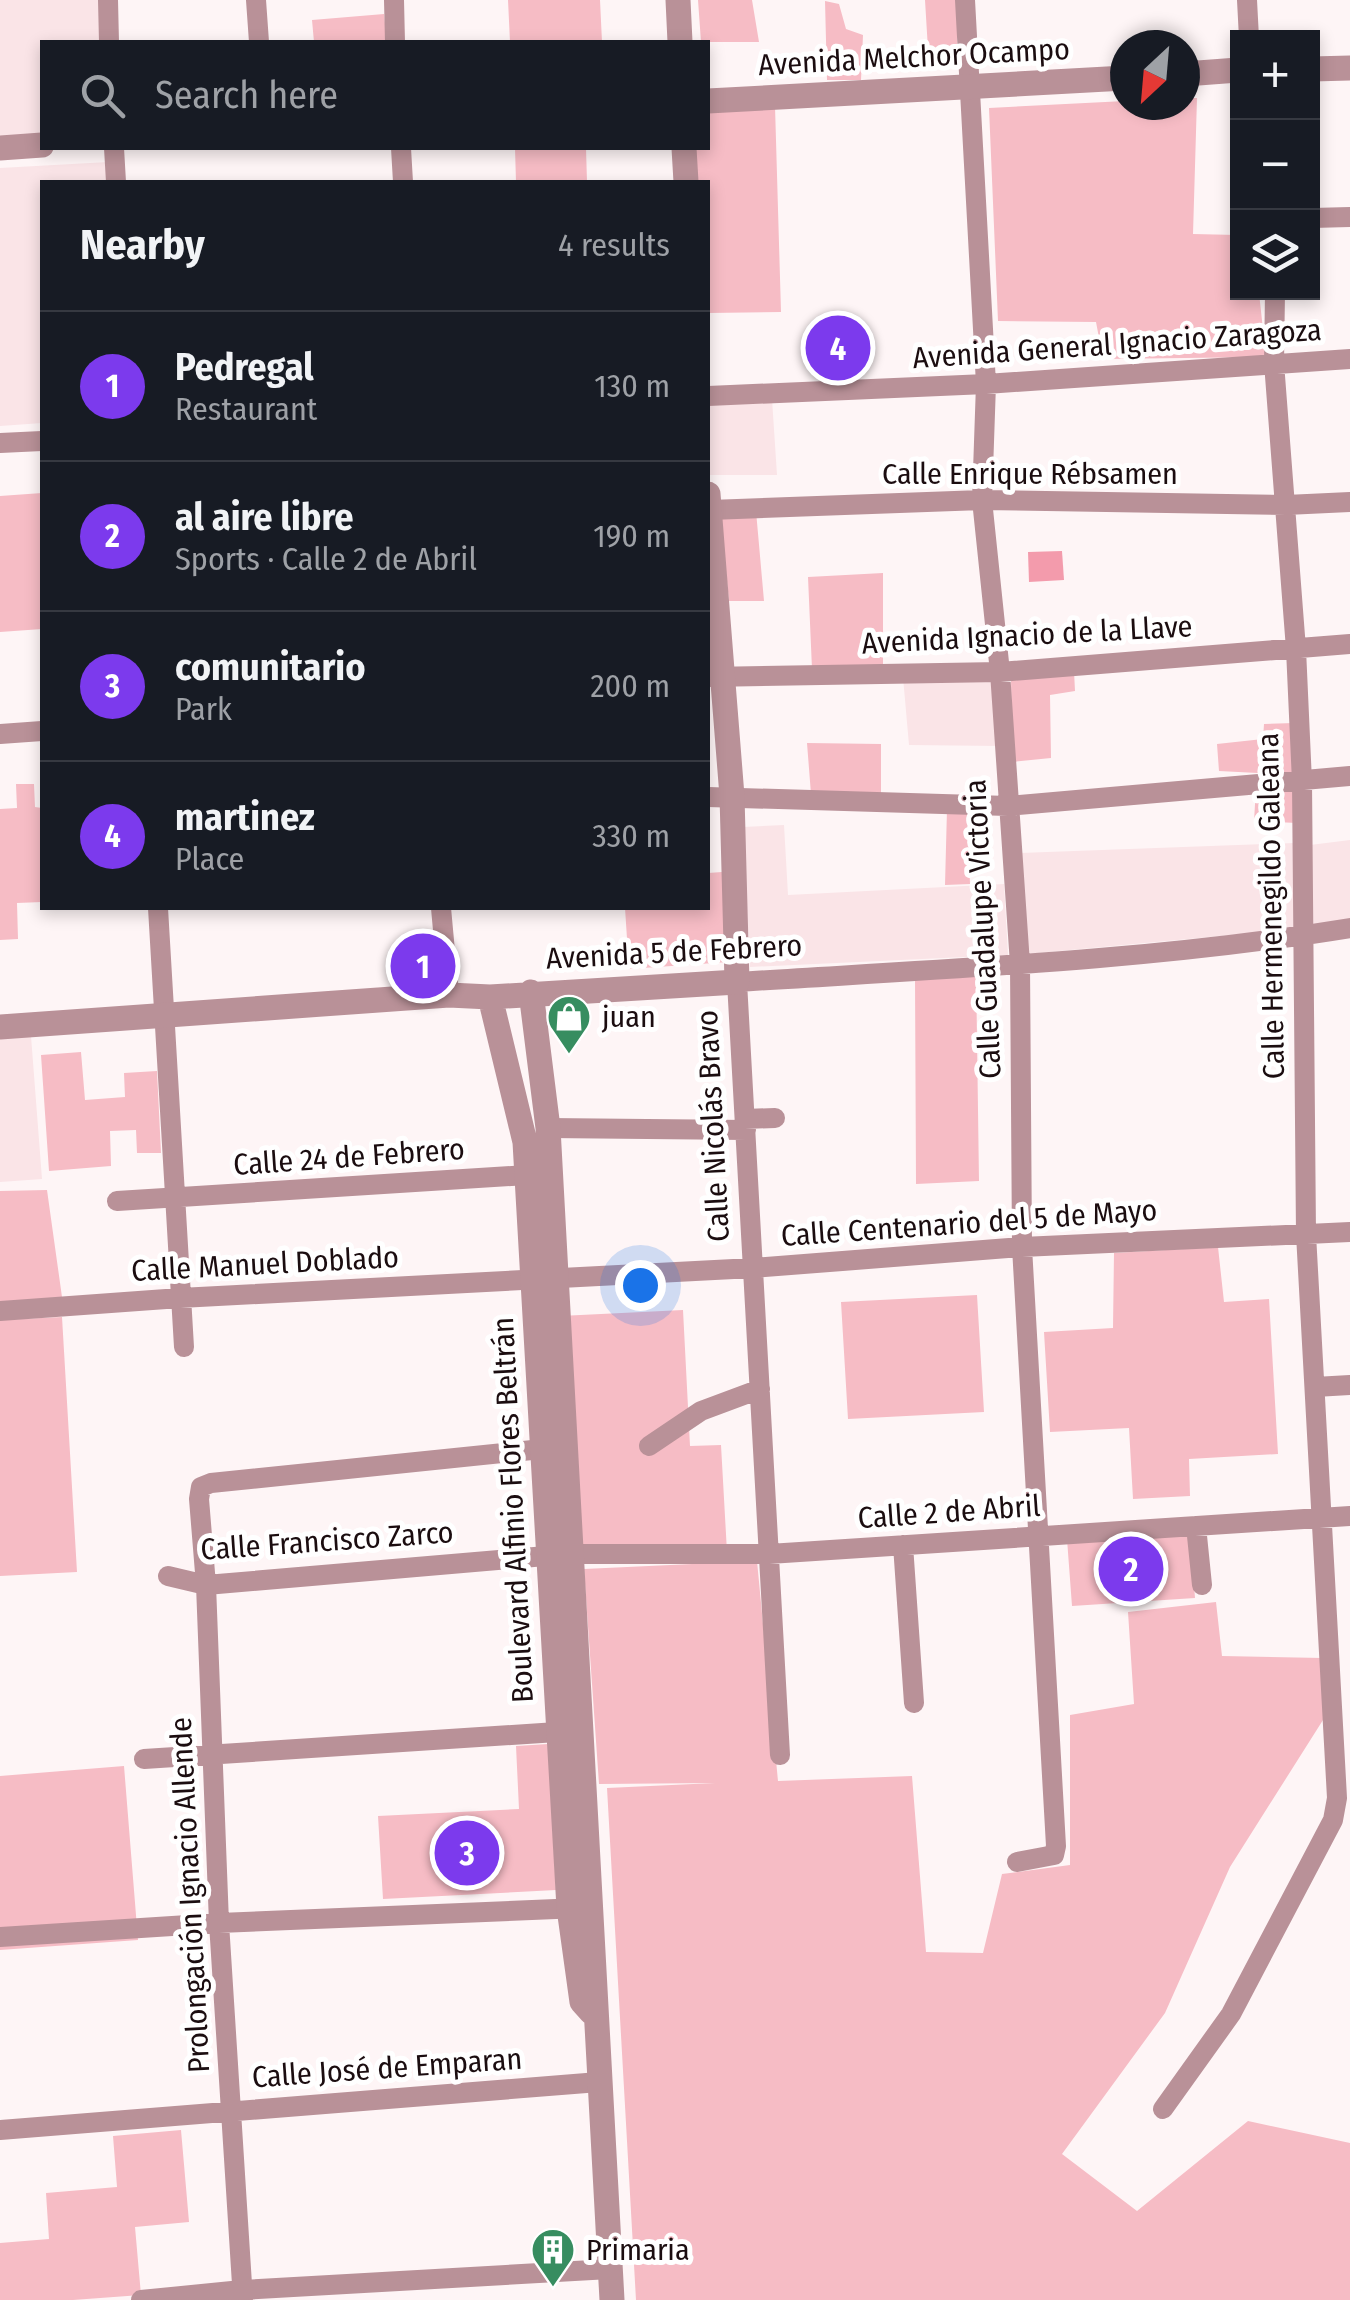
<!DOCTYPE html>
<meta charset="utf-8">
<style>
:root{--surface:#171b24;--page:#20242c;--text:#f1f3f6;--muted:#9ea1a6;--line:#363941;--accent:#7c3aed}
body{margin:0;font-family:"Fira Sans Condensed",sans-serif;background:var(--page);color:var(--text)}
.controls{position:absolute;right:30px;top:30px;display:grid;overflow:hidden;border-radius:0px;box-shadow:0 5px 15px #0003}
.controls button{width:90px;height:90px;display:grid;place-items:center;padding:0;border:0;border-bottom:2px solid var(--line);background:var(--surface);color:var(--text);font:50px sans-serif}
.compass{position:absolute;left:1110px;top:30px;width:90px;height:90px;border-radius:50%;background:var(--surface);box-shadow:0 5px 15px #0003;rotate:206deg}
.you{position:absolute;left:640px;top:1285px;width:35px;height:35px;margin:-25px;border:8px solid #fff;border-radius:50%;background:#1a73e8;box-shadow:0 0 0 15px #1a73e833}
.badge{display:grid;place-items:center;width:65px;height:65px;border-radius:50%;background:var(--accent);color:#fff;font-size:32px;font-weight:700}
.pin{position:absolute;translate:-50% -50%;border:5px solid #fff;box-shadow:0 2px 10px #0006}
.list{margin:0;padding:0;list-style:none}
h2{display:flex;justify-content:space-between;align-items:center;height:130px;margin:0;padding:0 40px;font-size:42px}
h2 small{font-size:32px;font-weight:400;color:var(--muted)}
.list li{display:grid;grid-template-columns:65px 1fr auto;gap:30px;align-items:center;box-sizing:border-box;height:150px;padding:0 40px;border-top:2px solid var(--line)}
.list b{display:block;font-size:38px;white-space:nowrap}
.list p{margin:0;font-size:32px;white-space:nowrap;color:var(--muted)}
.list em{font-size:32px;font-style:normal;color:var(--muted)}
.icon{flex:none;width:55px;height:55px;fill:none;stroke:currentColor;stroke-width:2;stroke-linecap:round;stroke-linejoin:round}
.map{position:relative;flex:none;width:1350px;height:2300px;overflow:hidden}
.search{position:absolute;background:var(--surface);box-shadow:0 5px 15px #0003;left:40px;top:40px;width:670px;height:110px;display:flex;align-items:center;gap:25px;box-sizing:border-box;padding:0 35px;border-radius:0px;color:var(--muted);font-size:38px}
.panel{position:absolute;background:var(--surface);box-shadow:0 5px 15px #0003;left:40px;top:180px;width:670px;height:730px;border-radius:0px}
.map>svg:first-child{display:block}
.built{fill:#fae4e7}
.green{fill:#f6bcc5}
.water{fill:#f39bac}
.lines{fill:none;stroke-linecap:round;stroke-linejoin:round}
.minor{stroke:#b99198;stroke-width:20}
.tertiary{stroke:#b99198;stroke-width:25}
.labels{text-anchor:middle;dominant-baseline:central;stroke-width:10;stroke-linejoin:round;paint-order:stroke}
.street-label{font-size:30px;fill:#1b0d10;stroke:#fff}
.poi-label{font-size:30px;fill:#1b0d10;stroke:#fff;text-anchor:start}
</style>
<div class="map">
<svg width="1350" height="2300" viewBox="0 0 1350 2300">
<rect width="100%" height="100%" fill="#fef5f6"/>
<!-- built -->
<path class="built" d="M0,0h100l3,42h-61v95l-42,3z
M108,162l1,20h-67v241l-42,3v-258z
M772,399l5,76h-68l-1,-75z
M903,677h93l5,69 -92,-1z
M784,825l4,70 216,-11 4,71 -258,12 -7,-140z
M1350,840v80l-42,7 2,-82z
M1294,843l1,86 -268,25 -7,-101z
M31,1036l11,143 -42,3v-144z"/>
<!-- green -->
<path class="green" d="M508,0h92l2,42h-92z
M698,0h54l7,42h-58z
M925,0h32v66h-28z
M825,1l14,3 7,25 17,6 -2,45h-34z
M384,14l3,28h-73l-2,-22z
M1185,98h12l-4,136 44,1 1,57 21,1 7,64 -163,2 -7,-37 -98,-1 -9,-213 136,-7v4h60z
M775,106l6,206 -73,1v-131h-17l-1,-34h18v-40z
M515,148h71l1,34h-71z
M42,493v136l-42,3v-136z
M756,511l8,90h-35l-9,-88z
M883,573v96h-71l-4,-92z
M1074,671l1,20 -25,4 1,63 -39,4 -1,-83z
M1294,723l3,52 -78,-4 -2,-27 46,-5 1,-15z
M807,743l74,1v53l-70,-3z
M16,784h18l1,23 7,1v94l-25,1 1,36 -18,1v-131l17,-1z
M1297,784v39l-43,-2 2,-33z
M947,809h20l3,75 -25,1z
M722,872l6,90 -99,7 -4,-61h83v-35z
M976,967l3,214 -63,3 -1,-207z
M81,1052l4,48 40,-3 -1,-24 33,-2 4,82h-24l-1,-23 -26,1 1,35 -62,5 -8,-116z
M47,1190l15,107 -62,6v-112z
M1218,1247l6,55 45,-3 9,155 -89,5 1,37 -57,3 -4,-71 -79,4 -6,-100 69,-4 1,-75z
M977,1295l7,117 -136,7 -7,-117z
M683,1310l7,136 31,-1 6,107 -154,7 -13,-243z
M62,1317l15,255 -77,4v-256z
M1190,1531l5,67 -123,8 -5,-67z
M757,1561l21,220 134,-5 14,176 57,1 19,-79 68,-9v-150l64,-11 -6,-92 88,-10 6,54 101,2v62l-93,147 -65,146 -103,141 75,57 111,-90 102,22v157h-714l-29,-512 108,-5 -116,1 -15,-215z
M548,1744l8,146 -173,9 -5,-83 141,-7 -3,-63z
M124,1766l14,174 -138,10v-174z
M181,2130l8,92 -54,5 6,68 -68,5h-73v-57l49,-4 -3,-46 71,-6 -4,-51z"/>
<!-- water -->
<path class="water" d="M1062,551l2,29 -35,2 -1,-30z"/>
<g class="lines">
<!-- minor -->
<path class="minor" d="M108,0l1,42
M256,0l3,42
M394,0l1,42
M965,0l21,384 -4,116 18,172 20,292 2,283 34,599 -2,9 -37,7
M1247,0l2,38
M114,148l2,34
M401,148l2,34
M1312,218l38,-1
M708,396l278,-12 364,-25
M0,443l42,-2
M710,510l272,-10 304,5 64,-3
M708,677l292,-5 350,-28
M0,734l42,-3
M708,797l300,9 342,-30
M158,908l26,439
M441,908l8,87
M745,1119l30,-1
M548,1128l198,2
M117,1201l410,-26
M0,1311l180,-13 573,-30 269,-21 328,-15
M1315,1387l35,-2
M649,1446l52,-35 59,-22
M1196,1526l6,59
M903,1545l11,158
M168,1576l38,9 363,-31h200l581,-38
M780,1755l-43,-773c204,-13 411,-21 613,-54
M144,1759l413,-27
M0,1937l219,-14 361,-15
M1163,2109l68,-95 102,-194 4,-22 -31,-564 -4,-452 -6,-133 -22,-286 1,-71
M0,2130l599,-48
M141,2300l101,-10 368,-21
M243,2300l-24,-377 -13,-338 -7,-86 2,-12 10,-4 331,-34"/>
<!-- tertiary -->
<path class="tertiary" d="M678,0l2,42
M1312,69l38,-1
M1185,74l53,-4
M708,101l417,-23
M0,148l42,-3
M684,148l2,34
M531,992l17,136 64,1172
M490,997l35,145 44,766 13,94 9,10
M0,1027l449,-32 41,2 247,-15 -5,-186 -24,-302"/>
</g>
<!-- icons -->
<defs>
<symbol id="shop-pin" viewBox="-11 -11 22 30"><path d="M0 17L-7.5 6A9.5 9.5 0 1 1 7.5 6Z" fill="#378d60" stroke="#fff"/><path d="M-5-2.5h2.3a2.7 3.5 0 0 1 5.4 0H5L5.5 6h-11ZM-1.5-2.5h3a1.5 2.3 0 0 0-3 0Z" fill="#fff"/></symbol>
<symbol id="building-pin" viewBox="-11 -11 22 30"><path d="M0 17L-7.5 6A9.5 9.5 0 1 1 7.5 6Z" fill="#378d60" stroke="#fff"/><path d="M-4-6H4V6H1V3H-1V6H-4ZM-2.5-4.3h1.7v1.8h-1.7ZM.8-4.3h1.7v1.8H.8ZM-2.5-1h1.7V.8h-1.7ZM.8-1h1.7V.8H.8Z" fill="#fff"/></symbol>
</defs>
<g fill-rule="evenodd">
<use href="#shop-pin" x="544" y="992" width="50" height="68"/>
<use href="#building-pin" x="528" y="2225" width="50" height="68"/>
</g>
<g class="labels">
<!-- street labels -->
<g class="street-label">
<text transform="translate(914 57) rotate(-3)">Avenida Melchor Ocampo</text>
<text transform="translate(1117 344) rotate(-4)">Avenida General Ignacio Zaragoza</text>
<text x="1030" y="474">Calle Enrique Rébsamen</text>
<text transform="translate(1027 635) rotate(-3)">Avenida Ignacio de la Llave</text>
<text transform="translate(1271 906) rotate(-91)">Calle Hermenegildo Galeana</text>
<text transform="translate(983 929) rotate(-93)">Calle Guadalupe Victoria</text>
<text transform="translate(674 952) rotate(-3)">Avenida 5 de Febrero</text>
<text transform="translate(713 1126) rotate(-93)">Calle Nicolás Bravo</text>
<text transform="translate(349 1157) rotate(-4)">Calle 24 de Febrero</text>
<text transform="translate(969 1223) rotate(-4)">Calle Centenario del 5 de Mayo</text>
<text transform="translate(265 1264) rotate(-3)">Calle Manuel Doblado</text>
<text transform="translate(513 1510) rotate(-93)">Boulevard Alfinio Flores Beltrán</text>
<text transform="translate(949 1512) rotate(-4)">Calle 2 de Abril</text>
<text transform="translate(327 1541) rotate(-4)">Calle Francisco Zarco</text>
<text transform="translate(190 1895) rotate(-93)">Prolongación Ignacio Allende</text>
<text transform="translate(387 2068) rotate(-4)">Calle José de Emparan</text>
</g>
<!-- poi labels -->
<g class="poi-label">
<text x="602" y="1017">juan</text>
<text x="586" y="2250">Primaria</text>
</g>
</g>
</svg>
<div class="controls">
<button>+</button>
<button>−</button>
<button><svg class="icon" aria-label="layers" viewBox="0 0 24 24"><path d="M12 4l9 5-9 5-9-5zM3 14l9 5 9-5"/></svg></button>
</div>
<svg class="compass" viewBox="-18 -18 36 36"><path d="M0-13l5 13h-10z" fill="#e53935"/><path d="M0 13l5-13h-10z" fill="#9ea1a6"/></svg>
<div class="you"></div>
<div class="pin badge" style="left:423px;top:966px">1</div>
<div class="pin badge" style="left:1131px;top:1569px">2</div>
<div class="pin badge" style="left:467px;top:1853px">3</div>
<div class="pin badge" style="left:838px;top:348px">4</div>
<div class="search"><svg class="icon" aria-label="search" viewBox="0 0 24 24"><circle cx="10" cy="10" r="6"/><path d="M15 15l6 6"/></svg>Search here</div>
<section class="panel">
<h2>Nearby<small>4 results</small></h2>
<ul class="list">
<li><span class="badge">1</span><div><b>Pedregal</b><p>Restaurant</p></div><em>130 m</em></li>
<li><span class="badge">2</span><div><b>al aire libre</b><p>Sports · Calle 2 de Abril</p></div><em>190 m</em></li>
<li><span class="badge">3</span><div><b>comunitario</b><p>Park</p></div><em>200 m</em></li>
<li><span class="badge">4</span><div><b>martinez</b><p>Place</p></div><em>330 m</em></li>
</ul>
</section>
</div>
